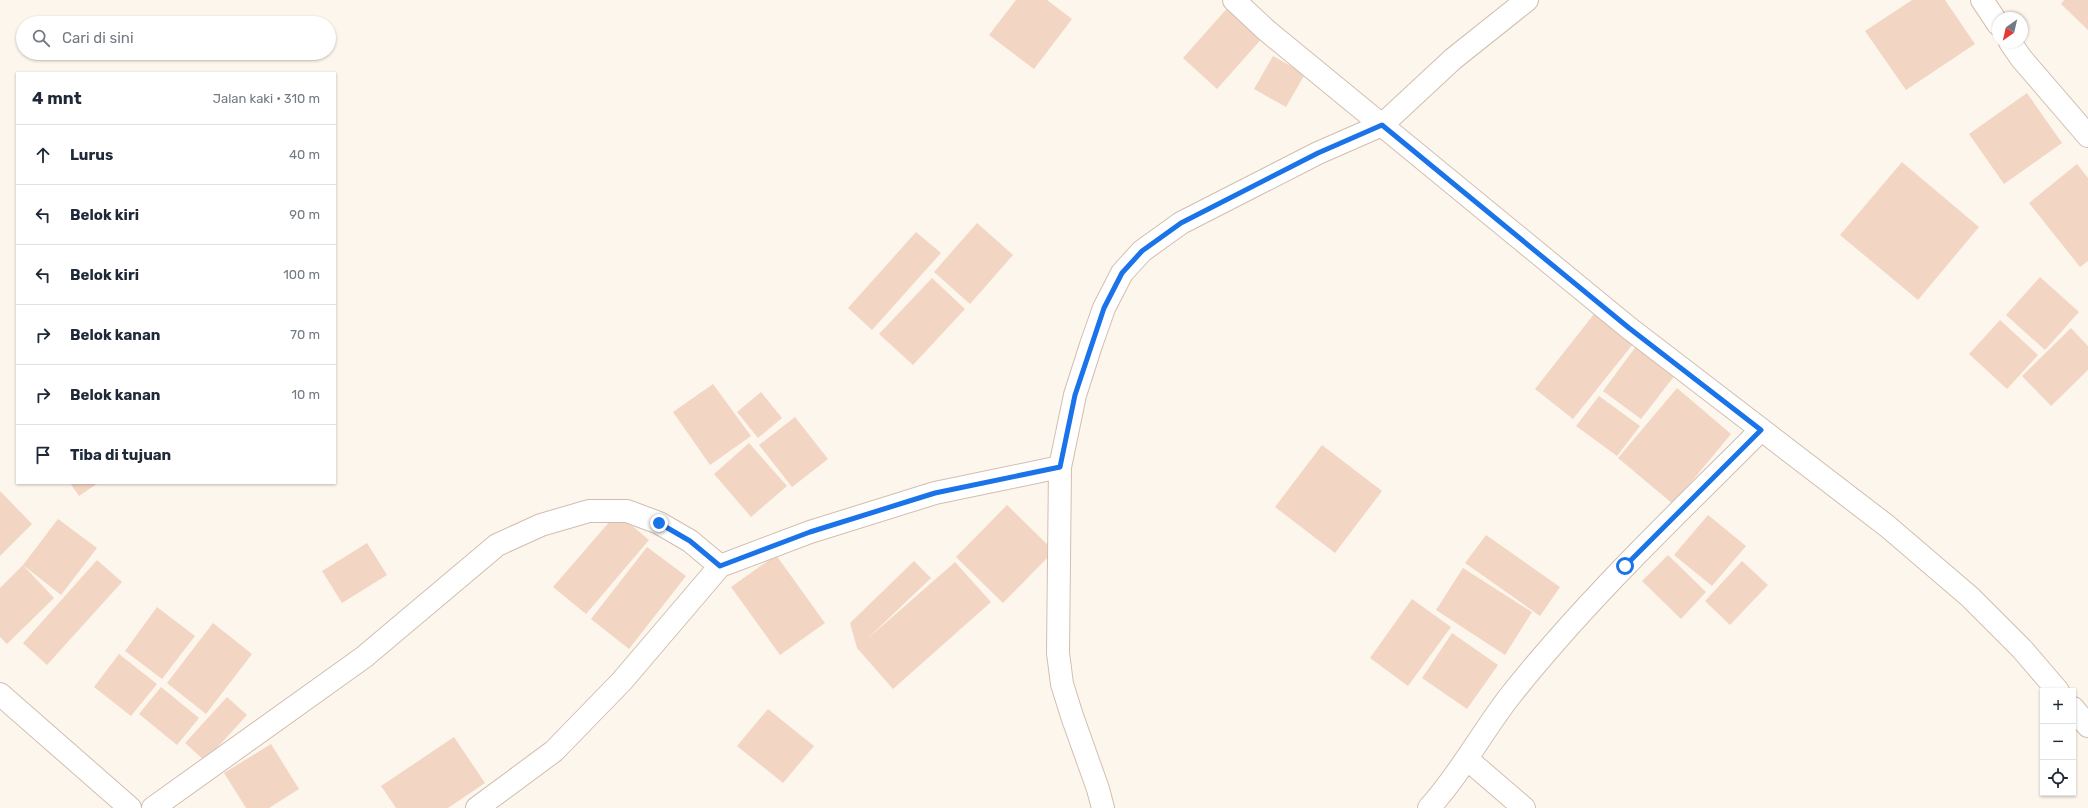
<!DOCTYPE html>
<html lang="id">
<meta charset="utf-8">
<style>
:root{--surface:#fff;--page:#f2f2f3;--text:#1f2937;--muted:#747a83;--line:#e0e1e3}
body{margin:0;font-family:Rubik,sans-serif;background:var(--page);color:var(--text)}
.controls{position:absolute;right:12px;bottom:12px;display:grid;overflow:hidden;border-radius:0px;box-shadow:0 1px 3px #0004}
.controls button{width:36px;height:36px;display:grid;place-items:center;padding:0;border:0;border-bottom:1px solid var(--line);background:var(--surface);color:var(--text);font:20px sans-serif}
.compass{position:absolute;left:1992px;top:12px;width:36px;height:36px;border-radius:50%;background:var(--surface);box-shadow:0 1px 3px #0004;rotate:214deg}
.stop{position:absolute;width:12px;height:12px;margin:-9px;border:3px solid #1a73e8;border-radius:50%;background:#fff}
.stop.end{background:#1a73e8;border-color:#fff;box-shadow:0 1px 4px #0008}
.list{margin:0;padding:0;list-style:none}
h2{display:flex;justify-content:space-between;align-items:center;height:52px;margin:0;padding:0 16px;font-size:17px}
h2 small{font-size:13px;font-weight:400;color:var(--muted)}
.list li{display:grid;grid-template-columns:26px 1fr auto;gap:12px;align-items:center;box-sizing:border-box;height:60px;padding:0 16px;border-top:1px solid var(--line)}
.list b{display:block;font-size:15px;white-space:nowrap}
.list em{font-size:13px;font-style:normal;color:var(--muted)}
.icon{flex:none;width:22px;height:22px;fill:none;stroke:currentColor;stroke-width:2;stroke-linecap:round;stroke-linejoin:round}
.map{position:relative;flex:none;width:2088px;height:808px;overflow:hidden}
.search{position:absolute;background:var(--surface);box-shadow:0 1px 3px #0004;left:16px;top:16px;width:320px;height:44px;display:flex;align-items:center;gap:10px;box-sizing:border-box;padding:0 14px;border-radius:22px;color:var(--muted);font-size:15px}
.panel{position:absolute;background:var(--surface);box-shadow:0 1px 3px #0004;left:16px;top:72px;width:320px;height:412px;border-radius:0px}
.map>svg:first-child{display:block}
.building{fill:#f3d5c3}
.lines{fill:none;stroke-linecap:round;stroke-linejoin:round}
.minor-casing{stroke:#d1beb0;stroke-width:24}
.minor{stroke:#fff;stroke-width:22}
.route{stroke:#1a73e8;stroke-width:5}
</style>
<div class="map">
<svg width="2088" height="808" viewBox="0 0 2088 808">
<rect width="100%" height="100%" fill="#fdf6ec"/>
<!-- building -->
<path class="building" d="M1016,0h31l25,19 -38,50 -45,-34z
M1912,0h33l30,44 -69,46 -41,-59z
M2064,0h24v30l-27,-26z
M1231,4l34,31 -48,54 -34,-31z
M1273,56l32,18 -19,33 -32,-18z
M2027,93l35,50 -58,41 -35,-50z
M1902,162l77,65 -61,73 -78,-65z
M2077,164l11,14v83l-8,6 -51,-64z
M977,223l36,32 -43,49 -36,-32z
M916,232l25,21 -69,77 -24,-22z
M2040,277l39,35 -34,38 -39,-35z
M932,278l33,31 -52,56 -34,-31z
M1594,314l39,30 -60,75 -38,-30z
M2000,320l38,35 -31,34 -38,-35z
M2071,328l17,18v24l-37,36 -29,-30z
M1640,341l39,29 -38,49 -38,-28z
M713,384l38,52 -41,29 -37,-53z
M1677,388l54,46 -58,70 -55,-46z
M761,392l21,26 -24,20 -21,-26z
M1599,396l41,30 -23,30 -41,-30z
M795,417l33,42 -36,28 -33,-42z
M749,443l38,43 -36,31 -37,-43z
M1322,445l60,46 -47,62 -60,-46z
M70,483h28l-19,13z
M0,491l32,33 -32,32z
M1007,505l47,46 -51,52 -47,-46z
M617,513l32,27 -63,74 -33,-27z
M1708,515l38,31 -34,40 -38,-31z
M58,519l39,29 -36,47 -38,-30 31,33 -47,46 -7,-7v-49l23,-23z
M1486,535l74,52 -20,29 -75,-53z
M367,543l20,32 -45,28 -20,-32z
M647,547l39,29 -57,73 -38,-30z
M776,555l49,68 -45,32 -49,-68z
M1668,555l38,37 -25,27 -39,-38z
M97,560l25,22 -75,83 -24,-22z
M914,561l17,17 -65,62 89,-78 36,40 -98,87 -36,-41 -7,-25z
M1742,561l26,24 -38,40 -25,-24z
M1463,568l69,44 -27,43 -69,-45z
M1412,599l39,28 -43,59 -38,-28z
M157,607l38,29 -33,43 -37,-28z
M213,623l39,31 -46,60 -39,-31z
M1452,633l46,32 -31,44 -45,-31z
M119,654l38,30 -26,32 -37,-29z
M161,687l38,31 -22,27 -38,-31z
M227,697l20,18 -42,46 -20,-18z
M768,709l46,37 -31,37 -46,-37z
M454,737l31,46 -37,25h-52l-15,-22z
M271,744l28,45 -30,19h-23l-22,-35z"/>
<g class="lines">
<defs>
<path id="minor" d="M1234,0l32,30 363,298 258,198 83,71 52,52 36,42
M1982,0l16,24
M2010,42l11,16 67,78
M0,694l130,114
M2073,708l15,18
M1467,759l57,49
M153,808l211,-151 133,-112 44,-20 48,-14h38l32,12 31,18 30,25
M477,808l77,-57 68,-70 98,-115 90,-34 125,-39 125,-26
M1103,808l-5,-19 -26,-73 -10,-32 -4,-31 2,-186 15,-72 16,-50 13,-37 18,-35 20,-22 39,-28 137,-70 64,-28 71,-66 74,-59
M1429,808c31,-34 53,-76 81,-112 76,-96 165,-180 251,-266"/>
</defs>
<!-- minor casing -->
<use href="#minor" class="minor-casing"/>
<!-- minor -->
<use href="#minor" class="minor"/>
</g>
<g class="lines">
<!-- route -->
<path class="route" d="M659,523l31,18 30,25 90,-34 125,-39 125,-26 15,-72 29,-87 18,-35 20,-22 39,-28 137,-70 64,-28 247,203 132,102 -136,136"/>
</g>
</svg>
<div class="controls">
<button>+</button>
<button>−</button>
<button><svg class="icon" aria-label="locate" viewBox="0 0 24 24"><circle cx="12" cy="12" r="6"/><path d="M12 2v4M12 18v4M2 12h4M18 12h4"/></svg></button>
</div>
<svg class="compass" viewBox="-18 -18 36 36"><path d="M0-13l5 13h-10z" fill="#e53935"/><path d="M0 13l5-13h-10z" fill="#747a83"/></svg>
<div class="stop" style="left:1625px;top:566px"></div>
<div class="stop end" style="left:659px;top:523px"></div>
<div class="search"><svg class="icon" aria-label="search" viewBox="0 0 24 24"><circle cx="10" cy="10" r="6"/><path d="M15 15l6 6"/></svg>Cari di sini</div>
<section class="panel">
<h2>4 mnt<small>Jalan kaki · 310 m</small></h2>
<ul class="list">
<li><svg class="icon" aria-label="ahead" viewBox="0 0 24 24"><path d="M12 20V5M6 11l6-6 6 6"/></svg><div><b>Lurus</b></div><em>40 m</em></li>
<li><svg class="icon" aria-label="left" viewBox="0 0 24 24"><path d="M17 20v-9H6M10 6l-5 5 5 5"/></svg><div><b>Belok kiri</b></div><em>90 m</em></li>
<li><svg class="icon" aria-label="left" viewBox="0 0 24 24"><path d="M17 20v-9H6M10 6l-5 5 5 5"/></svg><div><b>Belok kiri</b></div><em>100 m</em></li>
<li><svg class="icon" aria-label="right" viewBox="0 0 24 24"><path d="M7 20v-9h11M14 6l5 5-5 5"/></svg><div><b>Belok kanan</b></div><em>70 m</em></li>
<li><svg class="icon" aria-label="right" viewBox="0 0 24 24"><path d="M7 20v-9h11M14 6l5 5-5 5"/></svg><div><b>Belok kanan</b></div><em>10 m</em></li>
<li><svg class="icon" aria-label="arrive" viewBox="0 0 24 24"><path d="M6 21V4h12l-3 4 3 4H6"/></svg><div><b>Tiba di tujuan</b></div></li>
</ul>
</section>
</div>
